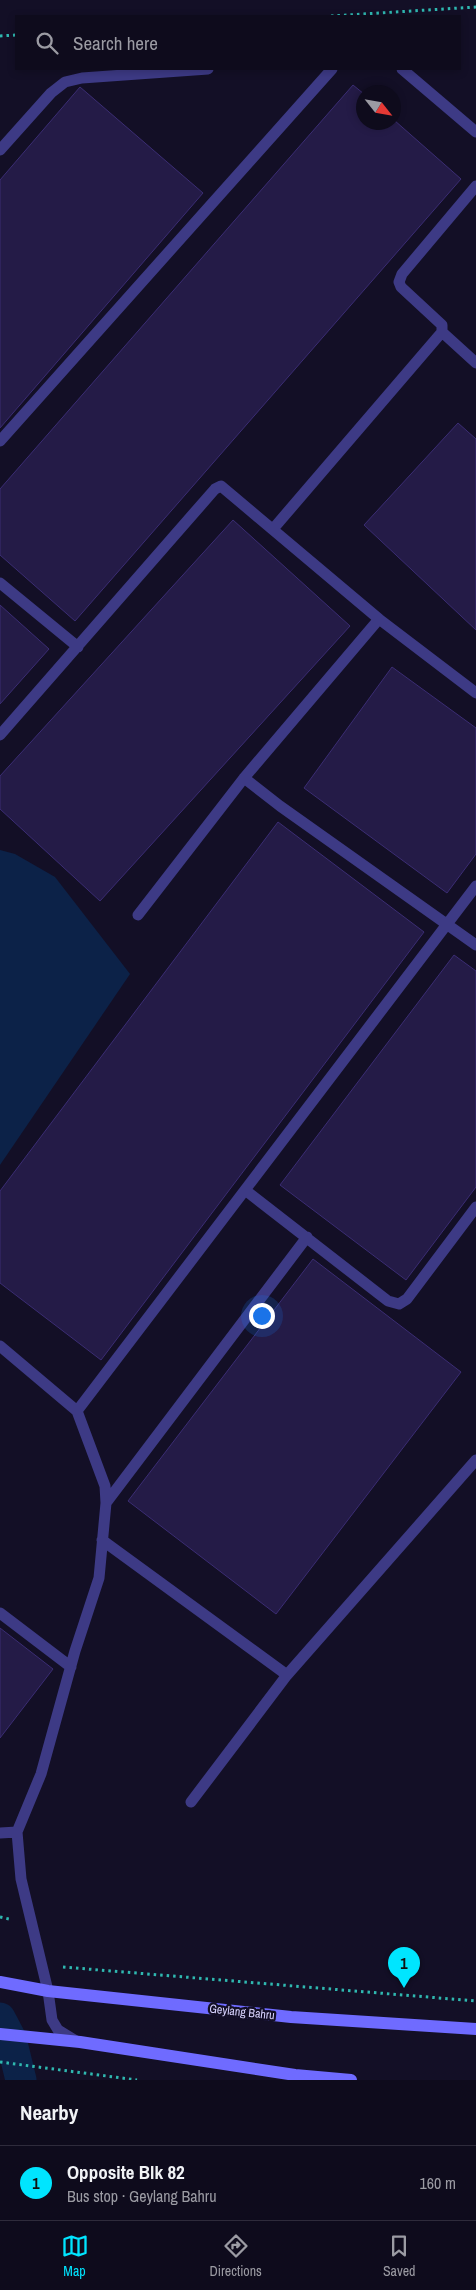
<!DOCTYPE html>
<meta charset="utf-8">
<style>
:root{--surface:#0e0b1c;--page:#1c1929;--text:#f1f3f6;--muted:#9b9ba3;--line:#2e2b3b;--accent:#00e5ff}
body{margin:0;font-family:"Archivo Narrow",sans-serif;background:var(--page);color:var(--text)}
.compass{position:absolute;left:356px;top:85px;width:45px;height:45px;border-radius:50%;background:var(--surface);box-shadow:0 2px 8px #0003;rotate:121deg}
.you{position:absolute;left:261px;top:1315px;width:18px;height:18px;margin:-12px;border:4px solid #fff;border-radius:50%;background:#1a73e8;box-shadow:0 0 0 8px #1a73e833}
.badge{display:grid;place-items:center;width:32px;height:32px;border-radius:50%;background:var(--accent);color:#111;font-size:16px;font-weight:700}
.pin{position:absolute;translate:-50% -41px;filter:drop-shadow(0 1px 2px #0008)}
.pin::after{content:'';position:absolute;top:26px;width:18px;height:15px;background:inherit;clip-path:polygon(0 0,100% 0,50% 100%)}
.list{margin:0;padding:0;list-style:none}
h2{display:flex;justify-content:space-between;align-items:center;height:65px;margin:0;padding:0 20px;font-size:21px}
h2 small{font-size:16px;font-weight:400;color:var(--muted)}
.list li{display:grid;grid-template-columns:32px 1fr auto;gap:15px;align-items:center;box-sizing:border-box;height:75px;padding:0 20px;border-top:1px solid var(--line)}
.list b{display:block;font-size:19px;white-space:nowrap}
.list p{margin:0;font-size:16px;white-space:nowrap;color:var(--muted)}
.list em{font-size:16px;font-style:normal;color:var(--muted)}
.icon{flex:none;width:28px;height:28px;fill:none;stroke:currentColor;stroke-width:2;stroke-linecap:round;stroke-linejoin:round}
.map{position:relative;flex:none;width:476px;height:2080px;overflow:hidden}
.search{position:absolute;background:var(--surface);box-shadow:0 2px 8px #0003;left:15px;right:15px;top:15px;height:55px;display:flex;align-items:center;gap:12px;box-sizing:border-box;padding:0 18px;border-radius:0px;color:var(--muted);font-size:19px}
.sheet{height:140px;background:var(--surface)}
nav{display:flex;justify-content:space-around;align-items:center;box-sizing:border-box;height:70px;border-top:1px solid var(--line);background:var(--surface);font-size:14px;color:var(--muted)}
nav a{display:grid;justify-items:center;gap:2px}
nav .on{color:var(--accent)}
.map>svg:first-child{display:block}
.water{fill:#0c2248}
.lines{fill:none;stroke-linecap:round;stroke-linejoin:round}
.canal{stroke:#0c2248;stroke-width:31}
.building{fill:#241b47;stroke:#3b2d73}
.path{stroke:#2fb8b0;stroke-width:3;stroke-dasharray:2.5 4;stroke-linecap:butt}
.service{stroke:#3d3a85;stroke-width:11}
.secondary{stroke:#6f6bff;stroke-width:12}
.labels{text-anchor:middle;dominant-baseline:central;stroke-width:4.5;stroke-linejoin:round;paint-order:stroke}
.street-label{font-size:12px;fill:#d9d4ff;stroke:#130f26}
</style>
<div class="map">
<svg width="476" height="2080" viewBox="0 0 476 2080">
<rect width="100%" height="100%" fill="#130f26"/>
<!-- water -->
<path class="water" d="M0,850l15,4 40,23 75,97 -130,191z"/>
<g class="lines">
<!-- canal -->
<path class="canal" d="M0,2018l11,21 10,41"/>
</g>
<!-- building -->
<path class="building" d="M353,85l11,9v28h30v-2l67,59 -386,442 -75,-66v-66z
M80,87l123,106 -203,235v-248z
M458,423l18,16v191l-112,-105z
M233,520l117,106 -250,275 -100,-92v-33z
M0,605l49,44 -49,55z
M392,667l84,61v126l-29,39 -143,-105z
M278,822l146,110 -323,428 -101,-77v-92z
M454,955l22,16v216l-70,93 -126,-95z
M313,1259l148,113 -185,242 -148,-113z
M0,1628l53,41 -53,69z"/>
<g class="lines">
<!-- path -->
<path class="path" d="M331,16l145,-9
M0,36l16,-1
M0,1917l9,2
M63,1967l413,34
M0,2062l137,18"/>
<!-- service -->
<path class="service" d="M402,69l74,63
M0,150l51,-57 14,-11 17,-4 126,-9
M442,332l34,31
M0,441l332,-372
M273,529l169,-197v-7l-41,-38 -2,-5 3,-8 74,-88
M0,583l78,64
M0,735l215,-246 6,-3 158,133 97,74
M244,778l36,28 196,139
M138,915l106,-137 135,-159
M245,1190l143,111 11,3 8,-5 69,-92
M0,1346l77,65 28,75 1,17 -7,75 -24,73 -34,123 -24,58 4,47 27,112 4,29 6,10 18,11
M77,1411l399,-525
M106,1503l201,-266
M102,1540l185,135 189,-215
M0,1613l71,54
M191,1802l96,-127
M0,1833l17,-1"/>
<!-- secondary -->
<path class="secondary" d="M0,1982l48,9 243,26 185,12
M0,2034l80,8 215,33 56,5"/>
</g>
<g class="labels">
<!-- street labels -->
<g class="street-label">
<text transform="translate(242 2012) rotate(6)">Geylang Bahru</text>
</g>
</g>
</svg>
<svg class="compass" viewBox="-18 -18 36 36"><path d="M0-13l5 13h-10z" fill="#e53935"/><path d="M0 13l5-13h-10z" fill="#9b9ba3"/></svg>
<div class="you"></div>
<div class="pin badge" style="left:404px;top:1988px">1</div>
<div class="search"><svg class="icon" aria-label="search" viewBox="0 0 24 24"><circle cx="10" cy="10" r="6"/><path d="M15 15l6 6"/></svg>Search here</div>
</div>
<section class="sheet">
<h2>Nearby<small></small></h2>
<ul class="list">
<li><span class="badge">1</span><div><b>Opposite Blk 82</b><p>Bus stop · Geylang Bahru</p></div><em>160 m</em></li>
</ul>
</section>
<nav>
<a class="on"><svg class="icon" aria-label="map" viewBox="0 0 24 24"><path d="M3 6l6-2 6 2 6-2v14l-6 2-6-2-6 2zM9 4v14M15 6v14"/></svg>Map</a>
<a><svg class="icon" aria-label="directions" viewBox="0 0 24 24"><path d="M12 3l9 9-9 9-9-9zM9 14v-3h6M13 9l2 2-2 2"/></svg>Directions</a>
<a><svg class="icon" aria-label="saved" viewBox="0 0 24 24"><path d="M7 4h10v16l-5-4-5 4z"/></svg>Saved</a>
</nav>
